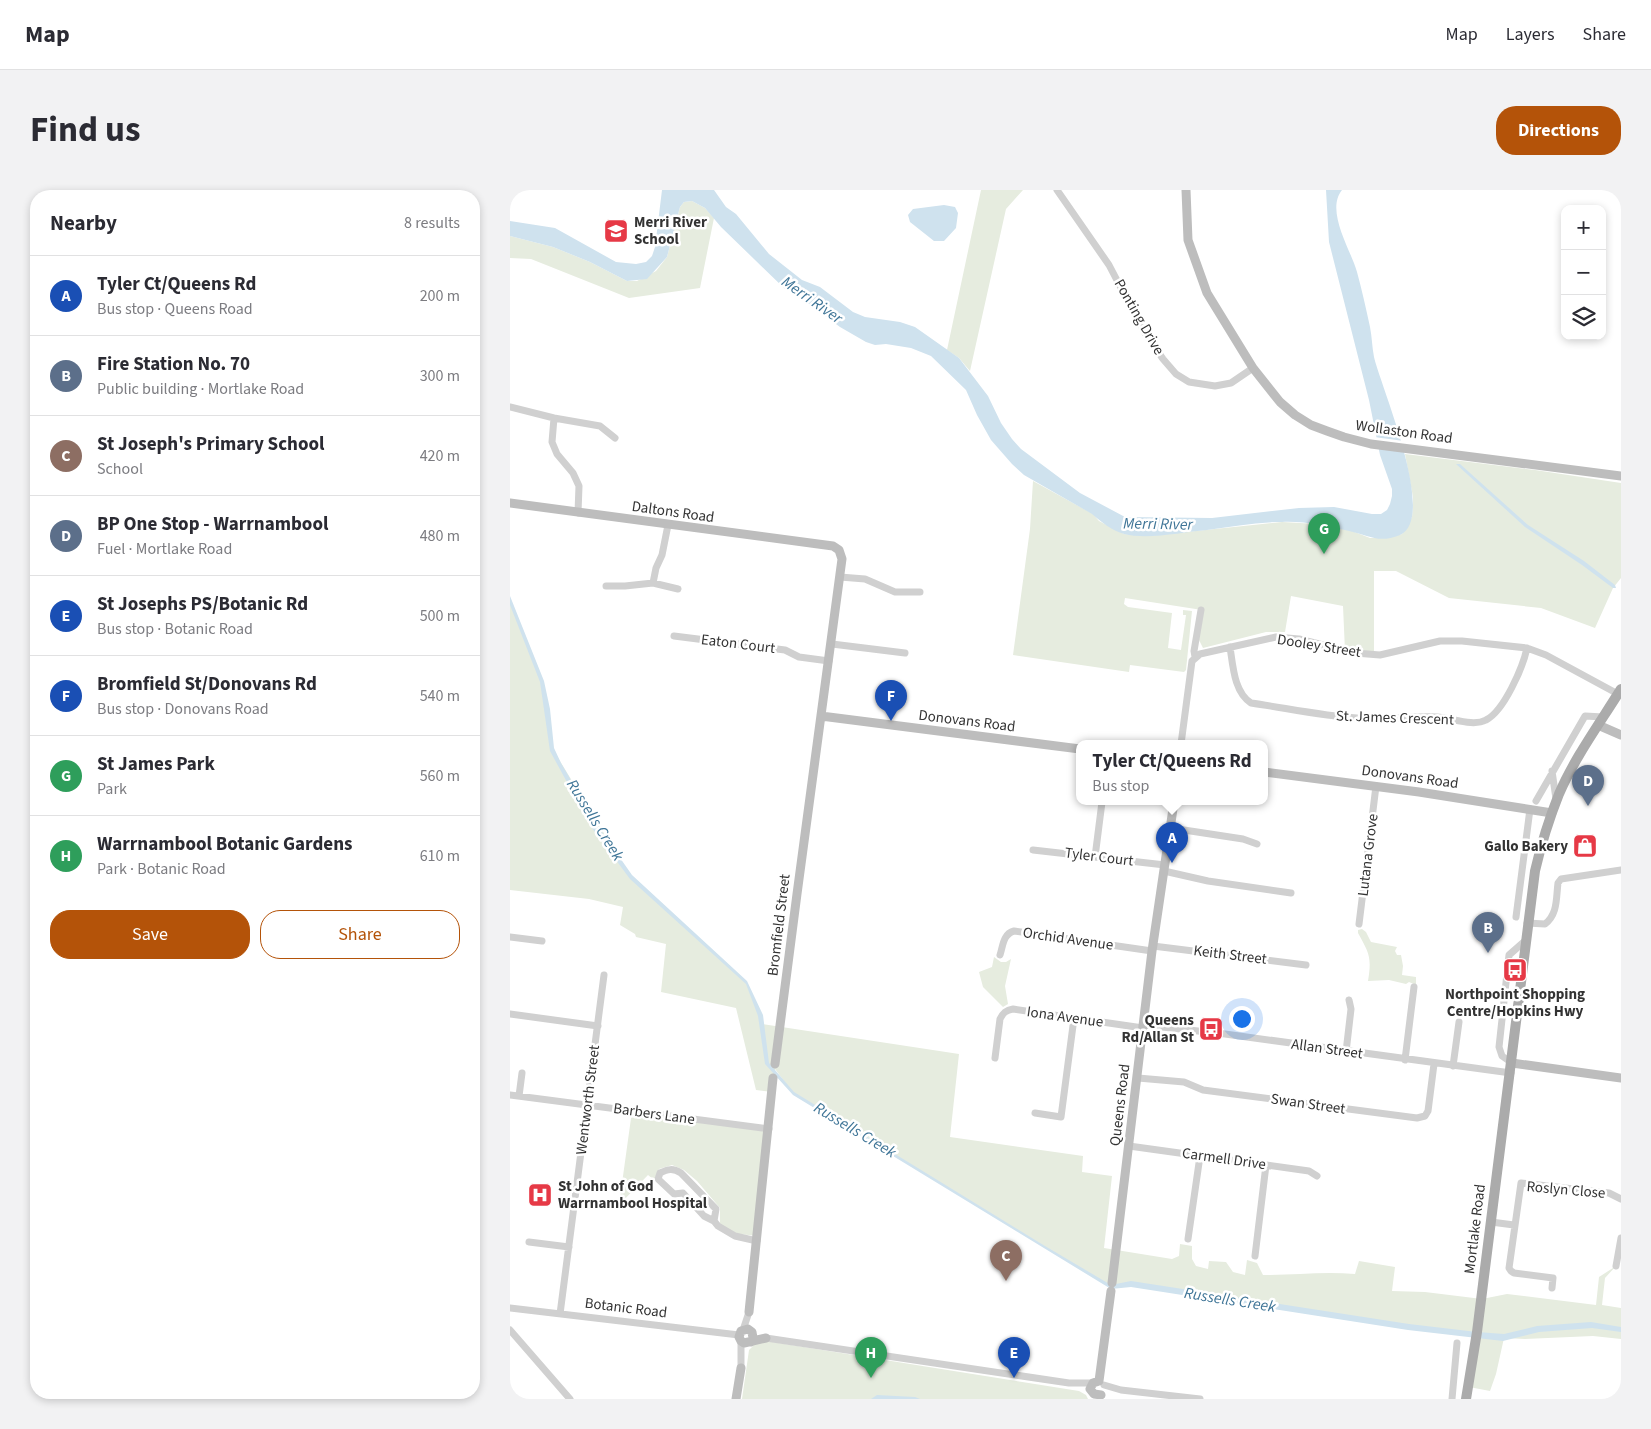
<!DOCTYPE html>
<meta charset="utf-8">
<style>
:root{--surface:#fff;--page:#f2f2f3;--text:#2b2b33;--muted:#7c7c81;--line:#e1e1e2;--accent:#b45309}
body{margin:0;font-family:"Source Sans 3",sans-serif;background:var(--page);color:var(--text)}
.controls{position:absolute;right:15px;top:15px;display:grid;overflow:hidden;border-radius:10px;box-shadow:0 2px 8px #0003}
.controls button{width:45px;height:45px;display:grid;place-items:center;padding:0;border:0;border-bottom:1px solid var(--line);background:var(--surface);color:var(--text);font:25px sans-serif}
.you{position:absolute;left:731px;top:828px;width:18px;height:18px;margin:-12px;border:4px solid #fff;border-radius:50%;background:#1a73e8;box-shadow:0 0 0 8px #1a73e833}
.badge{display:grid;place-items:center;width:32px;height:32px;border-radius:50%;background:var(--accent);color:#fff;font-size:16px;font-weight:700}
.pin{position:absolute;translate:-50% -41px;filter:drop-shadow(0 1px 2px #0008)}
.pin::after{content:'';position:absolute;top:26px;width:18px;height:15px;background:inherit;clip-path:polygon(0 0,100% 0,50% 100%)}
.popup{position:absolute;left:566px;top:550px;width:192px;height:65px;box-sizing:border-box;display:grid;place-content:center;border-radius:10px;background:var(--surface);filter:drop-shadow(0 1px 4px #0005);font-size:16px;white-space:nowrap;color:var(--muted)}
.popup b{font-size:19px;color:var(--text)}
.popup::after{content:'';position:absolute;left:50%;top:100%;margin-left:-10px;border:10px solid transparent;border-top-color:var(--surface)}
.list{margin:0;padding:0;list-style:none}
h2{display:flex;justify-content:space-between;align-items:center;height:65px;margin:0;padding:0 20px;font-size:21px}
h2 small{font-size:16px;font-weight:400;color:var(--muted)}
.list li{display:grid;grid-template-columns:32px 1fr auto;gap:15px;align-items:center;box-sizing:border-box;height:80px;padding:0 20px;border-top:1px solid var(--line)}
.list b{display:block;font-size:19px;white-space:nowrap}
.list p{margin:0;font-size:16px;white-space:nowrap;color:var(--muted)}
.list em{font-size:16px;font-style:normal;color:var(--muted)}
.actions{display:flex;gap:10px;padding:15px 20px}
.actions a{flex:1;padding:11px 0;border:1px solid var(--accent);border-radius:20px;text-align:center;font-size:18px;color:var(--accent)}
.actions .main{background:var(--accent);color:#fff}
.icon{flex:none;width:28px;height:28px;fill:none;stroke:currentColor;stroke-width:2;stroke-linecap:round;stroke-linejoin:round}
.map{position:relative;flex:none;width:1111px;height:1209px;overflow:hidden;border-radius:20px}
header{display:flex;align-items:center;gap:30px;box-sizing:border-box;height:70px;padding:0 25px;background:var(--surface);border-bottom:1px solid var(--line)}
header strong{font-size:24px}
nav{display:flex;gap:28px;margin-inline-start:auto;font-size:18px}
.intro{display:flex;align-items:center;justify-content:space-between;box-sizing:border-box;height:120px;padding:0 30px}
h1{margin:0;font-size:35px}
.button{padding:12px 22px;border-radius:20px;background:var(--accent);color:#fff;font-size:18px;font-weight:700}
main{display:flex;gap:30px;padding:0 30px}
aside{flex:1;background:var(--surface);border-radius:20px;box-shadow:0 2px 8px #0003}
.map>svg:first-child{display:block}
.green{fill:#e6ecdf}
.water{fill:#cfe2ee}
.pier{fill:#fff}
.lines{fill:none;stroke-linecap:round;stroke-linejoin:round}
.street{stroke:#d0d0d0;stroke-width:7}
.secondary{stroke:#bdbdbd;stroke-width:9}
.primary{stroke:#ababab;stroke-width:10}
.labels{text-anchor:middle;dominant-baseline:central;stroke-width:5;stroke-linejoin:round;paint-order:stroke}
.poi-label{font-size:15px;font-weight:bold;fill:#333;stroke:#fff;text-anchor:start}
.street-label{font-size:15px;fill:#333;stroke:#fff}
.water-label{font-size:16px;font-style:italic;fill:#3f7597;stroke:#fff}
</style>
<header>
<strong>Map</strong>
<nav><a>Map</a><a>Layers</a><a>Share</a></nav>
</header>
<div class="intro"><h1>Find us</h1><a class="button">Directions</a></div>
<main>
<aside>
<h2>Nearby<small>8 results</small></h2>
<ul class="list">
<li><span class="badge" style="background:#1a4fb4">A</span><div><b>Tyler Ct/Queens Rd</b><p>Bus stop · Queens Road</p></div><em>200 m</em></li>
<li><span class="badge" style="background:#5c6f8a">B</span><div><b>Fire Station No. 70</b><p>Public building · Mortlake Road</p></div><em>300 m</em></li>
<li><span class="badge" style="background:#8d6e63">C</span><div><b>St Joseph's Primary School</b><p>School</p></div><em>420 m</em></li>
<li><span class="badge" style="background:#5c6f8a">D</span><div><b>BP One Stop - Warrnambool</b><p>Fuel · Mortlake Road</p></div><em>480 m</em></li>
<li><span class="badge" style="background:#1a4fb4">E</span><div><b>St Josephs PS/Botanic Rd</b><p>Bus stop · Botanic Road</p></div><em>500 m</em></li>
<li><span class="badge" style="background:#1a4fb4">F</span><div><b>Bromfield St/Donovans Rd</b><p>Bus stop · Donovans Road</p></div><em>540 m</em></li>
<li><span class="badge" style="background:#2e9e5b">G</span><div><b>St James Park</b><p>Park</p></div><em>560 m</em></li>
<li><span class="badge" style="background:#2e9e5b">H</span><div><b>Warrnambool Botanic Gardens</b><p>Park · Botanic Road</p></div><em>610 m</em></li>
</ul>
<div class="actions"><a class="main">Save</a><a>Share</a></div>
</aside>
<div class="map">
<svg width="1111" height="1209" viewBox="0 0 1111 1209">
<rect width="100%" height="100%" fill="#fff"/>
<!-- green -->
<path class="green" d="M471,0h42l-17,19 -36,162 -11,-13 -12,-8z
M182,11l13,7 9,10 -14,70 -71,10 -98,-39 -21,-1v-22l43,11 37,15 37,19h10l19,-10 11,-14 13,-50 4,-5z
M895,264l130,16 86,13v95l-8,10 -18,40 -54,-20 -92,-10 -53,-27h-22v83l-29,-3 -2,-45 -52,-10 -6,36h-19l-63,16 -4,-8 3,-30 -77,-12 -1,6 4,3 44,6 -4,35 13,2 5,-35h-3v-5l9,1 -6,59 -2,2 -54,-7 -1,7 -116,-17 17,-126 3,-48 60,33 6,7 25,13 24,2 134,-14 36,2 34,7 18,7h16l16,-4 10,-17 1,-11v-9z
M0,411l33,80 9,67 78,128 116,106 16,42 197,30 -9,83 133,19 -1,16 30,4 -8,72 68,11 7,-3 1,-12 12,2v13l4,7 12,3 1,-8 17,1 7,10 12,3 2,-15 10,3 6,12c31,0 62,-4 92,-1l4,-13 36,6 -3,24 33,1 57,7 25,-5 89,11 3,-28 17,-11 -11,12 -3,27 19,3v31l-28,-3 -68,3 -21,-1 -8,36 -6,17 -21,-4 8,-51 -347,-52 -19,3 -318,-194 -18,-24 -3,23 -16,-2 -20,-82 -75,-16 5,-48 -30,-7 -1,-3 -15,-9 3,-18 -34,-8 -79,-9z
M852,739l4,3 5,10 26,5 -2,4 2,4h4l2,11 -1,9 14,2v8l-7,-3 -3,2 -17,-4 -21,1c4,-24 1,-28 -10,-48v-3z
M484,767l7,5h5l5,-3 -6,27 3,18 -5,3 -20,-20 -4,-15 13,-5z
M122,921l137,18 -12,107 -26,-3 -11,-9v-16l-23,-27 -13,-11 -12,-5 -13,4 -5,11 -6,-5 -29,30z
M256,1151l313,50 7,4 2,4h-346l7,-49 7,-7z"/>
<!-- water -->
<path class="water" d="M152,0h52l12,17 10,7 33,40 33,26 18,7 33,25 12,5 35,5 15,5 44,31 29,38 13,27 11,16 9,10 59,44 45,24 87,1 87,-10 35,-1 38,7h9l6,-4 3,-6 2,-8v-7l-12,-34 -11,-55 -40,-158 -3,-52h16c-17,21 9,60 15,82 5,18 9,37 13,55 2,10 2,20 4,30 7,30 64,161 26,178 -22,9 -31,0 -51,-4 -22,-5 -44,-10 -67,-9 -25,0 -50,5 -75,8 -24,2 -59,10 -83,4 -11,-3 -23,-12 -32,-20l-68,-39 -12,-11 -21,-24 -14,-25 -11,-25 -35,-34 -20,-8 -25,-4 -11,1 -9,-3 -26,-15 -42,-31 -13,-7 -64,-62 -16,-19 -13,-7 -8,1 -4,5 -13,50 -20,22 -20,2 -37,-19 -37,-15 -43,-11v-15l45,7 61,34 20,2 10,-2 6,-6 3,-9z
M434,15l11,2 3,6 -2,15 -12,13h-10l-24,-19 -2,-7 5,-6z
M946,274h4l68,61 56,36 31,24 1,3h-3l-31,-23 -57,-38z
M0,406l34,85 6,28 4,39 7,15 36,62 35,50 115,106 16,34 6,48 25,29 251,154 66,39 20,-4 278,43 68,8 27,2 33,-8 54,-4 30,5v5l-29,-4 -53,4 -36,9 -95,-11 -277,-43 -20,2 -318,-194 -28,-31 -7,-48 -12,-32 -116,-105 -38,-51 -42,-77 -10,-69 -30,-77z
M367,1205l38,2 5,2h-49z"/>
<!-- pier -->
<path class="pier" d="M864,247l30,4 2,9 -30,-3z"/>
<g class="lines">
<!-- street -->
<path class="street" d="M547,0l52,75 34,65 20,29 13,15 13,8 26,4 16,-3 22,-15
M0,217l44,11 46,8 15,12
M44,228l-2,24 5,12 16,19 6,13 -1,27
M330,387l25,2 30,13h25
M143,393l3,-15 6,-13 6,-30
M96,396h19l28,-3 25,6
M164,446l111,14 14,7 30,4
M322,454l73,9
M720,457c3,19 4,45 21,56 35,5 71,13 106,15 27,2 54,-2 80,-1 15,1 36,10 49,3 18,-9 37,-53 41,-72
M685,467l-1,-6 7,-41
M671,554l11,-83 8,-7 76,-17 23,2 56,14 25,2 60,-14h22l65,7 19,7 72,39
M1042,581l4,28
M1026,611l49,-85 18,1
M661,638l72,11 14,5
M523,660l132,15
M585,667l7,-55
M654,681l44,10 83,12
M1006,727l14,-108
M1017,733l18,1c13,-10 11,-26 13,-41l3,-4 60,-9
M849,734l17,-138
M0,747l32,4
M643,756l153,19
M490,765c3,-9 3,-21 14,-24l138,20
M0,824l88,12
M634,835l81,9 286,39
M836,862l5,-43 -2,-9
M485,868l5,-39c3,-6 6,-9 13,-10l130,19
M895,870l9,-73
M1002,873l-10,-7 -3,-9 10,-92 16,-14
M943,876l6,-44
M628,888l46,4 19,8 214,28 8,-2 3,-5 6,-47
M0,905l259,34
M9,906l3,-23
M525,923l26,4 13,-99
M619,956l180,25 8,5
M204,1031l2,-12 -35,-36c-8,-5 -13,-4 -21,0l-2,6 16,15 9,-1 21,23 10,5 4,5 17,10 22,5
M981,1032l23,3
M678,1049l12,-83
M19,1052l40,5
M745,1066l11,-91
M1106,1076l5,-28
M1042,1098l1,-10 -39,-5 -3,-2 -2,-3 12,-85 88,10 12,6
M0,1118l229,27
M50,1124l44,-339
M0,1140l60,69
M233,1140l6,-18
M256,1148l303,45h24
M231,1151v27
M594,1195l17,5 79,9
M942,1209l5,-56"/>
<!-- secondary -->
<path class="secondary" d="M676,0l2,50 19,53 46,75 27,34 15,13 16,10 16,6 17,6 27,7 250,32
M0,313l323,43 6,4 3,9 -45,335 -22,170
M311,526l259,33
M1088,535l23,10
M754,582l155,20 133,21
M1002,873l109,15
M602,1093l40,-332 22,-149
M239,1122l24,-234
M241,1152l2,-4 -1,-6 -4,-3 -7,2 -2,6 2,4 3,2 22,-5
M589,1191l12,-90
M589,1191l-6,2 -3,6 4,5 7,1
M226,1209l5,-31"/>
<!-- primary -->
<path class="primary" d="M956,1209l11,-67 58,-461c6,-26 14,-52 24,-77 16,-37 41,-71 62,-105"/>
</g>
<!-- icons -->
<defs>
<symbol id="school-square" viewBox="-11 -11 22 22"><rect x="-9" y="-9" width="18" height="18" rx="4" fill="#e63946" stroke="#fff"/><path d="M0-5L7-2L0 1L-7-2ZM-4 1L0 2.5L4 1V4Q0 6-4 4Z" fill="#fff"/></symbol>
<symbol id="shop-square" viewBox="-11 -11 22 22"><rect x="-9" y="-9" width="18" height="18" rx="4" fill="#e63946" stroke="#fff"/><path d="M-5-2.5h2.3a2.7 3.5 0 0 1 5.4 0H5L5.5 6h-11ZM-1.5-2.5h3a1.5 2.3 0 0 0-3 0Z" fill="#fff"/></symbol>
<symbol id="bus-square" viewBox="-11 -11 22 22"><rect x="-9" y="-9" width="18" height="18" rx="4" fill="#e63946" stroke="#fff"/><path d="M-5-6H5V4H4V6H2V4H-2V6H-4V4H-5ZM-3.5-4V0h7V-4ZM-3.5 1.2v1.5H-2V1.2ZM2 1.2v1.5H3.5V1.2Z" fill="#fff"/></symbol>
<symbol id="hospital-square" viewBox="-11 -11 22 22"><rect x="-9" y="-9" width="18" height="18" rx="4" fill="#e63946" stroke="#fff"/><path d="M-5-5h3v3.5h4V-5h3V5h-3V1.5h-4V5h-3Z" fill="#fff"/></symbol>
</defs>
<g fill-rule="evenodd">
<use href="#school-square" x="92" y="27" width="28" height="28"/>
<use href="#shop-square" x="1061" y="642" width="28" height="28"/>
<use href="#bus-square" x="991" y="766" width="28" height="28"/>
<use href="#bus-square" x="687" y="825" width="28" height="28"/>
<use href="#hospital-square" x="16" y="991" width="28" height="28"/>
</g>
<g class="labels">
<!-- poi labels -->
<g class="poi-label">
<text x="124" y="32">Merri River<tspan x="124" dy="17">School</tspan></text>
<text x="1058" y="656" text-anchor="end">Gallo Bakery</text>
<text x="1005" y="804" text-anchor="middle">Northpoint Shopping<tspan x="1005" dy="17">Centre/Hopkins Hwy</tspan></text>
<text x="684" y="830" text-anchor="end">Queens<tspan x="684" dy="17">Rd/Allan St</tspan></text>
<text x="48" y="996">St John of God<tspan x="48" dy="17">Warrnambool Hospital</tspan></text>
</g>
<!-- street labels -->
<g class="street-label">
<text transform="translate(629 127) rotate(60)">Ponting Drive</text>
<text transform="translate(894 242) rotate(8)">Wollaston Road</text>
<text transform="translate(163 322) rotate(8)">Daltons Road</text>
<text transform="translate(228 454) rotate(7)">Eaton Court</text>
<text transform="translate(809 456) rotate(9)">Dooley Street</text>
<text transform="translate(885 528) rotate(2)">St. James Crescent</text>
<text transform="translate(457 531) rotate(7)">Donovans Road</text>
<text transform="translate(900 587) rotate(8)">Donovans Road</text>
<text transform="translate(858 665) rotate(-83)">Lutana Grove</text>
<text transform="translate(589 667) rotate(7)">Tyler Court</text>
<text transform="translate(269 735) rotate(-83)">Bromfield Street</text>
<text transform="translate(558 749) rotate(8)">Orchid Avenue</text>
<text transform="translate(720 765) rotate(7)">Keith Street</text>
<text transform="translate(555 827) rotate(8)">Iona Avenue</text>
<text transform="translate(817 859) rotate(8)">Allan Street</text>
<text transform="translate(78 910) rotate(-83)">Wentworth Street</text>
<text transform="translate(798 914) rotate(8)">Swan Street</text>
<text transform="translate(610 915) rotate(-83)">Queens Road</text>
<text transform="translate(144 924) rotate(8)">Barbers Lane</text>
<text transform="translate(714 969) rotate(8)">Carmell Drive</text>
<text transform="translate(1056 1000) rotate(5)">Roslyn Close</text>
<text transform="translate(965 1039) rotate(-83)">Mortlake Road</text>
<text transform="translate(116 1118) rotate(7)">Botanic Road</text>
</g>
<!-- water labels -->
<g class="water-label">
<text transform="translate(302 110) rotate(35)">Merri River</text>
<text transform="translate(648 334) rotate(1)">Merri River</text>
<text transform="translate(85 630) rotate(58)">Russells Creek</text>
<text transform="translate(345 940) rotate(31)">Russells Creek</text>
<text transform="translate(720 1110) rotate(9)">Russells Creek</text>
</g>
</g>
</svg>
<div class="controls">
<button>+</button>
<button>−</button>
<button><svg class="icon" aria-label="layers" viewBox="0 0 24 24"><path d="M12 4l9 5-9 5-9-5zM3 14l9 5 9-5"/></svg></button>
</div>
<div class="you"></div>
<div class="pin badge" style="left:662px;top:673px;background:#1a4fb4">A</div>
<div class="popup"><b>Tyler Ct/Queens Rd</b>Bus stop</div>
<div class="pin badge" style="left:978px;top:763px;background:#5c6f8a">B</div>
<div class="pin badge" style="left:496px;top:1091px;background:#8d6e63">C</div>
<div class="pin badge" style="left:1078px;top:616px;background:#5c6f8a">D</div>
<div class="pin badge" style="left:504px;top:1188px;background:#1a4fb4">E</div>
<div class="pin badge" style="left:381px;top:531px;background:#1a4fb4">F</div>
<div class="pin badge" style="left:814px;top:364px;background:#2e9e5b">G</div>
<div class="pin badge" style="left:361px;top:1188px;background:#2e9e5b">H</div>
</div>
</main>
